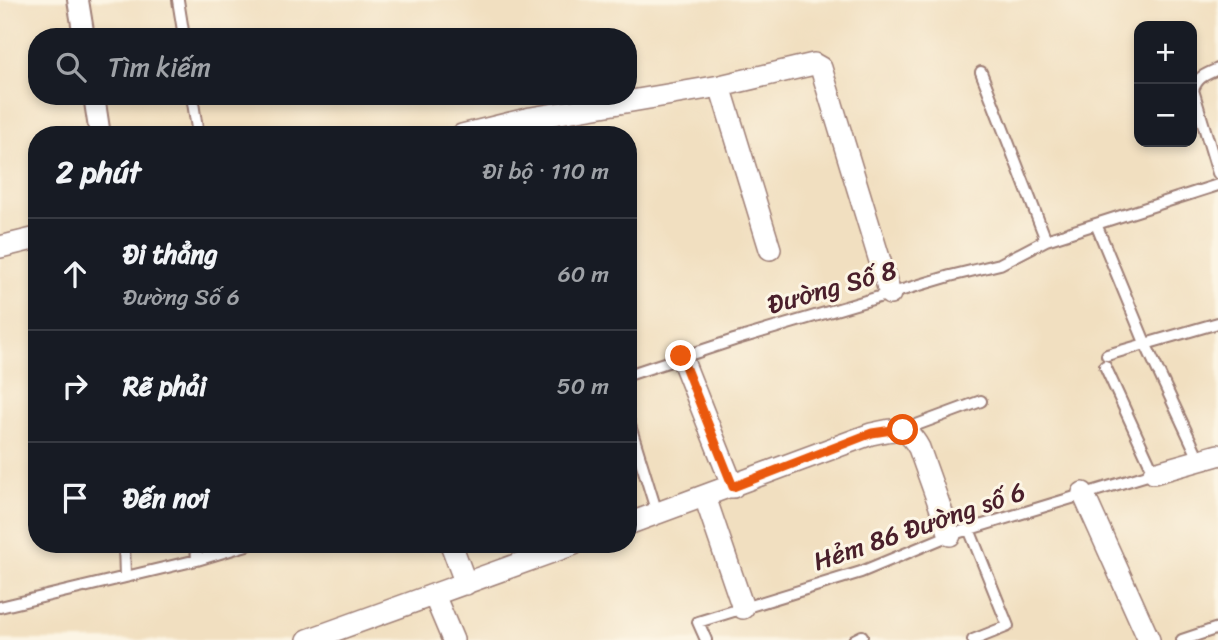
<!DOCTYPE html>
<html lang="vi">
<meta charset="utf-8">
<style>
:root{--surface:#171b24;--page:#242831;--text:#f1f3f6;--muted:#9ea1a6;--line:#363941}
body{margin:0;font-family:Sriracha,sans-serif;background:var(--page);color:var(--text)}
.controls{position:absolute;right:21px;top:21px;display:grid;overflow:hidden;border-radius:14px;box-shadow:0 4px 10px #0003}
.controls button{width:63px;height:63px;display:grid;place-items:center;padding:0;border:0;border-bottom:2px solid var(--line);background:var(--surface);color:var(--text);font:35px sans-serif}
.stop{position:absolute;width:21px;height:21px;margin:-16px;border:5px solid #ea580c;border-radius:50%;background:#fff}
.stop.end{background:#ea580c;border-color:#fff;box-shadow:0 2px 7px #0008}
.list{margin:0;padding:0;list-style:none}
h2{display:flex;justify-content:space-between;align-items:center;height:91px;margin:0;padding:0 28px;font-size:30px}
h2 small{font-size:23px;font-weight:400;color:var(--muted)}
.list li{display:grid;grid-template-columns:46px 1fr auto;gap:21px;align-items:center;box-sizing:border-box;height:112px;padding:0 28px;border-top:2px solid var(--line)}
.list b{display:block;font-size:26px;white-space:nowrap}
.list p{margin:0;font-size:23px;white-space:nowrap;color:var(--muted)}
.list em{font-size:23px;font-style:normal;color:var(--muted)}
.icon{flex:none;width:38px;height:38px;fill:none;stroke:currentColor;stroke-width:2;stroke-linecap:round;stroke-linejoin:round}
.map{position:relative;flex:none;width:1218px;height:640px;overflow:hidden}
.search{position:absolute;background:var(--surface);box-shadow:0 4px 10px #0003;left:28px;top:28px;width:609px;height:77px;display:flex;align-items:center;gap:18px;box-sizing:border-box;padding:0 24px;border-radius:28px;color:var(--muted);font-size:26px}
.panel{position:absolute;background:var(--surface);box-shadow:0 4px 10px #0003;left:28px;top:126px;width:609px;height:427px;border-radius:28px}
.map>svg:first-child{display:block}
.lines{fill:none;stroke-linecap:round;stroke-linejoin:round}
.service-casing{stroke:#9e7f76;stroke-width:14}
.minor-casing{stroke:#9e7f76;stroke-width:24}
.service{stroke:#fff;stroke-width:10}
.minor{stroke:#fff;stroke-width:21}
.route{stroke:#ea580c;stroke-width:9}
.labels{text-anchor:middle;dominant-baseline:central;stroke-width:6;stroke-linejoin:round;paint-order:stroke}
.street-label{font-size:26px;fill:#4a1f2b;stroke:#fcf5e5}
</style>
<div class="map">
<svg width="1218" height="640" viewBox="0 0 1218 640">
<rect width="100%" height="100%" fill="#fcf5e5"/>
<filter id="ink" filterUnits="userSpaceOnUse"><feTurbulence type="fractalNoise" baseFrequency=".0143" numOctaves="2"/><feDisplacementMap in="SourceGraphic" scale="14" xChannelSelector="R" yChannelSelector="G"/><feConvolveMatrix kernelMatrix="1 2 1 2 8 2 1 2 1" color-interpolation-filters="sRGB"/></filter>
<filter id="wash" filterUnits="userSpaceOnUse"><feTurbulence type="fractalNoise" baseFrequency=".00686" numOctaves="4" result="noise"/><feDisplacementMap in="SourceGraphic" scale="28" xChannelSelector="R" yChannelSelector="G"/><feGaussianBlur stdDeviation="1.57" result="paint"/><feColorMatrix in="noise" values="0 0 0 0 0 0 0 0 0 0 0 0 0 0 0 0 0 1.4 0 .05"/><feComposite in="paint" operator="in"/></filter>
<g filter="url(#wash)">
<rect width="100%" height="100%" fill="#f1dfc0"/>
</g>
<g filter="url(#ink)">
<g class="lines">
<defs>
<path id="service" d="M73,0l6,37
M83,0l6,37
M178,0l6,37
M1218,69c-12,5 -21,8 -25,21l25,83
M981,72l65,168
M89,96l6,39
M99,96l6,39
M192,96l6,39
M531,118l6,17
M1096,224l50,121 54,116
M1107,355l111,-32
M628,375l106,-35 216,-64 50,-12 46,-24 172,-55
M628,419l29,94
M903,430l78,-29
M969,529l39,97 -35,14
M124,544l1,33
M196,544l1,16
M0,607l197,-47 53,-16
M706,640l-8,-18 163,-50 89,-37 204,-62 -49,-107
M854,640l8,-4
M1182,640l36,-12"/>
<path id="minor" d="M720,86l50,163
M462,135l69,-17 189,-32 94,-22 7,4 69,226
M0,247l37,-9
M681,356l52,131
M1154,473l64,-18
M1083,493l66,147
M705,497l38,111
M628,524l243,-90c24,-5 35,-10 48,14l31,87
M451,544l15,40
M434,595l19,45
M308,640l266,-96"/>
</defs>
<!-- service casing -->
<use href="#service" class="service-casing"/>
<!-- minor casing -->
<use href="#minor" class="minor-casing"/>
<!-- service -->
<use href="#service" class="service"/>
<!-- minor -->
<use href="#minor" class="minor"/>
</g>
</g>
<g class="lines" filter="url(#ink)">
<!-- route -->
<path class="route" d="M681,356l52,131 139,-54 20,-3h11"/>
</g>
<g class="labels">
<!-- street labels -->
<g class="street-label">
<text transform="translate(832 287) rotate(-16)">Đường Số 8</text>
<text transform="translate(919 526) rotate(-19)">Hẻm 86 Đường số 6</text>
</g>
</g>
</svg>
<div class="controls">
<button>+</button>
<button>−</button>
</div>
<div class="stop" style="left:903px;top:430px"></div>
<div class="stop end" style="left:681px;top:356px"></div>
<div class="search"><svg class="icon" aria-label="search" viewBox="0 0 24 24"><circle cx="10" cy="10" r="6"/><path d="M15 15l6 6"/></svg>Tìm kiếm</div>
<section class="panel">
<h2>2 phút<small>Đi bộ · 110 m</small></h2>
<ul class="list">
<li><svg class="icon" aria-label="ahead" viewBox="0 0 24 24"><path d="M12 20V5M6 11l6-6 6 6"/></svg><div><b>Đi thẳng</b><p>Đường Số 6</p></div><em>60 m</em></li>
<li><svg class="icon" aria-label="right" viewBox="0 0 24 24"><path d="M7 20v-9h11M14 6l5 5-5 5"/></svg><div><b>Rẽ phải</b></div><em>50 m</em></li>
<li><svg class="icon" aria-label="arrive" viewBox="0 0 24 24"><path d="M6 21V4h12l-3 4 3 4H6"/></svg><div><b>Đến nơi</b></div></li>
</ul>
</section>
</div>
